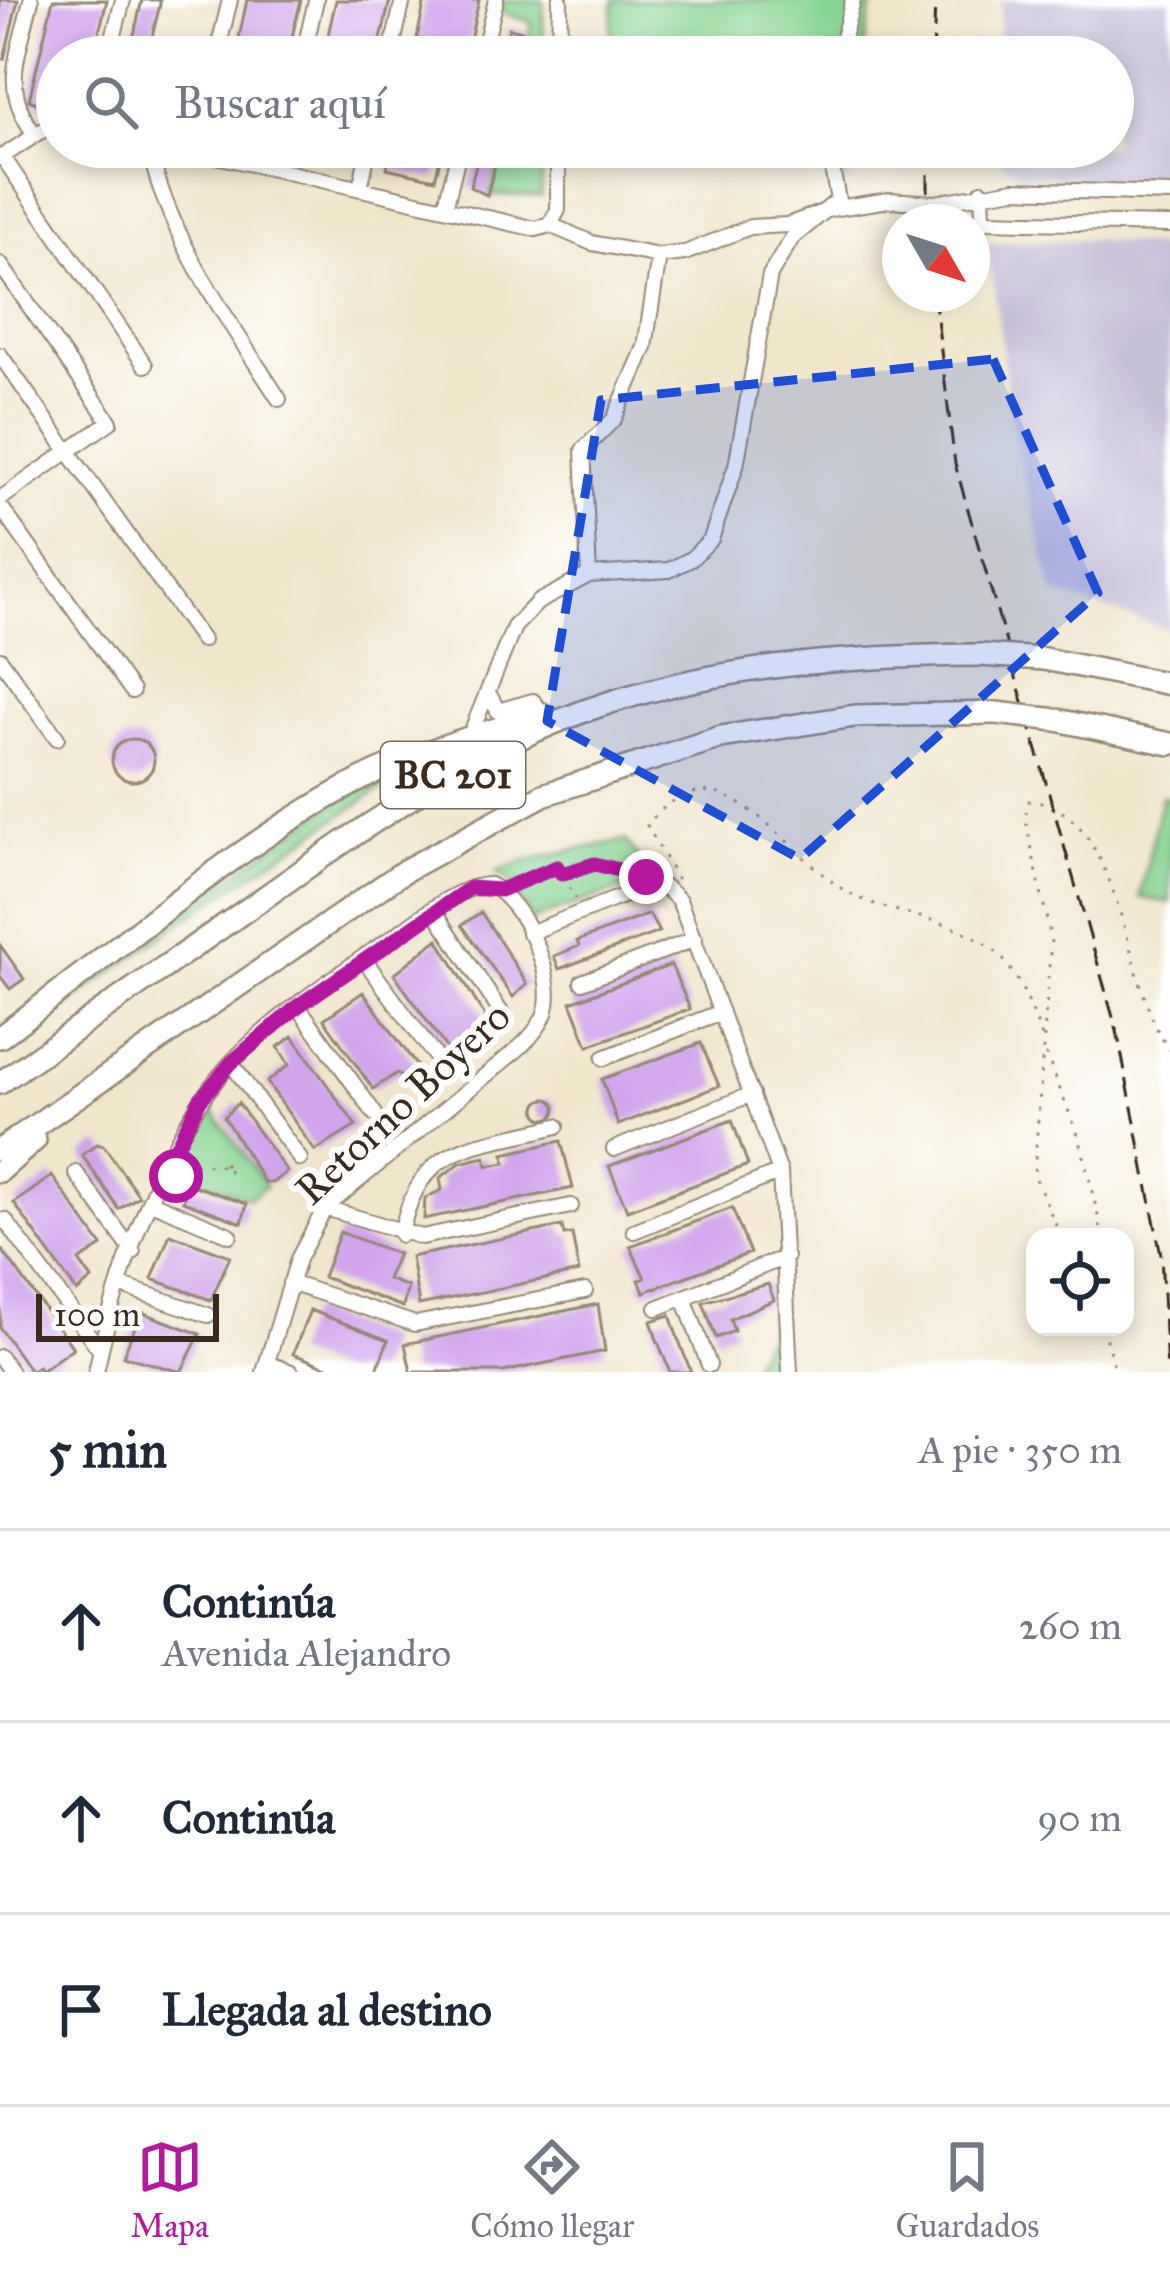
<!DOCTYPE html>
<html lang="es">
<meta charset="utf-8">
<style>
:root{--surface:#fff;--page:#f2f2f3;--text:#1f2937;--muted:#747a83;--line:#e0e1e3;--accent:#b5179e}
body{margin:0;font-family:"IM FELL Great Primer",serif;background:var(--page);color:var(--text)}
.controls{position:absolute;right:36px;bottom:36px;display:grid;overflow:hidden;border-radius:24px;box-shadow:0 6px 18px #0003}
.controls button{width:108px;height:108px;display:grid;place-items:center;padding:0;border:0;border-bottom:3px solid var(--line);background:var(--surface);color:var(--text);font:60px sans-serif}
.compass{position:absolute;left:882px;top:204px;width:108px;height:108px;border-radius:50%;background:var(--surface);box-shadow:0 6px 18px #0003;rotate:129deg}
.scale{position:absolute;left:36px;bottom:30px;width:183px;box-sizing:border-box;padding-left:12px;border:6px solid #3b2a1e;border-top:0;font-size:33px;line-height:42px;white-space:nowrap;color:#3b2a1e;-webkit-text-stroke:9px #fff;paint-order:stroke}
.stop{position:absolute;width:36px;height:36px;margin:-27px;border:9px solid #b5179e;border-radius:50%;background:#fff}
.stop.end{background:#b5179e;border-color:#fff;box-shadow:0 3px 12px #0008}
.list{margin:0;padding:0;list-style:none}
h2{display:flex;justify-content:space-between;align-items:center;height:156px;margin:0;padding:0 48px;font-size:51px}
h2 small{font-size:39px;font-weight:400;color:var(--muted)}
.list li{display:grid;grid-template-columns:78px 1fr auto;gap:36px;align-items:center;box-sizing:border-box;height:192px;padding:0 48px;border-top:3px solid var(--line)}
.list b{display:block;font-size:45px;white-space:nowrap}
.list p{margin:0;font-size:39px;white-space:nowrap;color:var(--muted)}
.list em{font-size:39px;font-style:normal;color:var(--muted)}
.icon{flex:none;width:66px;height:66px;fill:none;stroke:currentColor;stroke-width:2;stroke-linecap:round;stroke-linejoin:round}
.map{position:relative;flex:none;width:1170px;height:1372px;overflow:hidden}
.search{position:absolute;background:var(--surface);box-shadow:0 6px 18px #0003;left:36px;right:36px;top:36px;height:132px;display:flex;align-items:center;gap:30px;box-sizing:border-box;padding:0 42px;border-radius:66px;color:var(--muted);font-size:45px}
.sheet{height:732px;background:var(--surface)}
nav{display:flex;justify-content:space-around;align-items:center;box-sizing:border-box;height:168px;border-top:3px solid var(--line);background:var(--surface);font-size:33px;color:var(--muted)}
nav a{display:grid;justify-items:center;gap:6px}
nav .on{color:var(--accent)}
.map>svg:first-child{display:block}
.industrial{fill:#c7c0d9}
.green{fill:#87d492;stroke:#617f58;stroke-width:3}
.building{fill:#d1a4ec}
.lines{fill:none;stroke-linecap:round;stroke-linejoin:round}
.minor-casing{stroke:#968875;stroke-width:18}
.highway-casing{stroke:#968875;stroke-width:26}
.path{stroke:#968875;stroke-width:3;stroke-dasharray:3 9;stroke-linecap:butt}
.minor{stroke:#fff;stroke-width:14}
.highway{stroke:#fff;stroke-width:21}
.rail{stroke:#3b2a1e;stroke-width:3;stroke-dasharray:18 9;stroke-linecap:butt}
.highway-bridge-casing{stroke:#968875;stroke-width:26;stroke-linecap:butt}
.highway-bridge{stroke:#fff;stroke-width:21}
.route{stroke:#b5179e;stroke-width:15}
.marked{fill:#1d4ed8;fill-opacity:0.2;stroke:#1d4ed8;stroke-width:9;stroke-dasharray:24 15;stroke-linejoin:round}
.labels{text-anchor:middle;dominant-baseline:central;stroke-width:12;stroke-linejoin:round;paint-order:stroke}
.shield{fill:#fff;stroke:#766a62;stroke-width:3}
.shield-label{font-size:39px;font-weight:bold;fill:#3b2a1e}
.street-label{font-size:42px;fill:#3b2a1e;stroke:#fff}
</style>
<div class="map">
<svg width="1170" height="1372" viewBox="0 0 1170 1372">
<rect width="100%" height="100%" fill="#fff"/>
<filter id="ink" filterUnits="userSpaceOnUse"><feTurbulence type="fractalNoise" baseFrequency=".00833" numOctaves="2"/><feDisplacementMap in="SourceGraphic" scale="24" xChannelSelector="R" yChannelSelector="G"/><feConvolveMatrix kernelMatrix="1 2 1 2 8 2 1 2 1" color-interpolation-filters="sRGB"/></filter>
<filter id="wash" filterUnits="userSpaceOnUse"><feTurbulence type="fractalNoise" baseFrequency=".004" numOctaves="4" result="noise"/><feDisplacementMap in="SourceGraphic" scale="48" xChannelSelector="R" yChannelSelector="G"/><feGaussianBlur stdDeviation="2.7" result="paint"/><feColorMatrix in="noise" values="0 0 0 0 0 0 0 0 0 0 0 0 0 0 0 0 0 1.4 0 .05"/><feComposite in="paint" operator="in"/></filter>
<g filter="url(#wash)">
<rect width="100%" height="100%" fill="#f0e6cc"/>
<!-- industrial -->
<path class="industrial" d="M1001,0h169v182l-149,-7 -29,-19v-9h121v-90h-115z
M1094,240l76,7v383l-117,-38 -40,-161 -25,-188z"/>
<!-- green -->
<path class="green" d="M502,0h41v57h-19l8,-35 -33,-10z
M614,0h258l-9,57h-254z
M502,147h41l-2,49 -51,-1z
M722,147h129l-5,32z
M441,758l-60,31 -177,117 -204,147v-11l330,-236 65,-37z
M1162,796l8,2v105l-30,-6z
M625,840l29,38 -122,42 -24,-40 -12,-8c45,-19 81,-21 129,-32z
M210,1107l56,79 -17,12 -74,-28z
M776,1318l3,54h-31z"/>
<g id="blocks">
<!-- building -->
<path class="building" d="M0,0h18l-14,59 -4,-1z
M53,0h54l-14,57 -36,-3 -10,53 -18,-7z
M142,0h18v4l-13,53h-18z
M247,0h54l-14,57h-52z
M336,0h54l-13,57h-54z
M425,0h54l-13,57h-53z
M509,28l17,4 -5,25h-20z
M315,147h39l-3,13z
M391,147h52l-8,32 -48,-11z
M481,147l18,2 -12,46 -17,-8z
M112 760a21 21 0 1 1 42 0a21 21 0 1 1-42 0Z
M481,912l46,72 -14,13 -51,-72z
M649,914l10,18 -100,37 -5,-13 25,-10 -2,-5z
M438,939l55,91 -39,29 -60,-85z
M0,945l24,34 -14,10 -10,-13z
M671,965l19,44 -102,37 -17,-44z
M363,992l61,84 -9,11 -18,-14 -24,16 -49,-70z
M293,1036l63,90 -41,25 -48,-69 22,-17 -11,-18z
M701,1043l18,43 -101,39 -16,-46z
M536 1109a10 10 0 1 1 20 0a10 10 0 1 1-20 0Z
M238,1103l49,69 -15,11 -8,-1 -40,-65z
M732,1120l16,45 -121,45 -18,-44z
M561,1141l12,47 -149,31 1,-21 17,-8 -2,-12 20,-15 25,-6 2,9 18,-3 -1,-9z
M97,1144l7,2 35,50 -20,13 -37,-54z
M52,1176l50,70 -23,15 13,18 -15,13 -63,-89z
M187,1183l60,21 -5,19 -59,-22z
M732,1208l18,45 -106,39 -5,-12 6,-2 -15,-32z
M562,1226l2,9 8,-1 7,38 -160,33 -8,-48z
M340,1232l58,22 -11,25 21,8 -5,20 -80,-30z
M170,1234l60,22 -19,44 -59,-21z
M0,1247l73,101 -32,23 -3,-5 -7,6 -31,-44z
M768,1284l6,16 -44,19 4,12 -18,7 -13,-36z
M598,1304l7,47 -102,21h-92l-6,-28z
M310,1310l78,30 -12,32h-36l-47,-18z
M141,1312l59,22 -19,38 -58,-16z
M670,1315l6,18 15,39h-21l-14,-35 -5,-16z"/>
</g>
</g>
<g filter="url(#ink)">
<use href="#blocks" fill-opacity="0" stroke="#968875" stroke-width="3"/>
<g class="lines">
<defs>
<path id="minor" d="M31,0c-12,54 -31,87 3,133
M108,57l15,-57
M216,57l14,-57
M303,57l13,-57
M390,57l13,-57
M482,57l14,-57
M559,57l1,-57
M838,57l15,-57
M149,147c19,91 80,174 130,252
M177,147l359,82 14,-4
M2,156l143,209
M0,158l57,-37
M360,188l9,-41
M982,191l1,30 187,4
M445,208l15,-61
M550,225l42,18 67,13 26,-3 65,-26 37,-2 44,-16 58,-9 46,3 79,-14 156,5
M550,225l8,-15v-63
M0,264l110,158 -110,77
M0,355l202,285
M0,506l132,185
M589,575l-6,-125 31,-31 31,-72 14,-91
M0,659l57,79
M490,696l8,15 35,-10 12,15
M468,740l46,-113 24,-25 51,-27 80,-5 22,-11 20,-20 25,-73 34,-191 22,-37 46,-38 -10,-53
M434,910l68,104
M529,933l119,-47 18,2 13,12 101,272 10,200
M363,958l80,109
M582,982l113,-43
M298,1006l77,108
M604,1058l117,-46
M231,1063l69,96
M614,1149l138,-55
M76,1173l57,79
M151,1202l79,33
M325,1208l97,29 149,-31
M5,1220l95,130
M634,1231l146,-59
M401,1235c18,-96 75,-87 156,-109
M290,1283l125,41 170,-33
M122,1286l86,29
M684,1298l25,67
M657,1308l129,-51
M0,1357l11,15
M267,1363l24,9
M96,1372c18,-91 70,-239 133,-307 45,-48 104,-87 158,-124 29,-19 67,-55 103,-56 33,17 66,88 56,125 -4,15 -16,28 -27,38l-194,160 -27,51 -34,113"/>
<path id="highway" d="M1044,659l126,25
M1057,720l113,24
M0,1037c117,-86 231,-190 360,-257 58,-29 121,-45 182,-66
M0,1083c87,-62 174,-123 262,-184 108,-76 221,-157 349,-197 122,-38 242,-46 369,-47
M0,1150l406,-280 137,-75 178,-58 134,-21 141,-3
M0,1171l35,-31"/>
</defs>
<!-- minor casing -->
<use href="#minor" class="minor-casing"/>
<!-- highway casing -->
<use href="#highway" class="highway-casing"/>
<!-- path -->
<path class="path" d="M563,874l31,-10 46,11
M677,880l-30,-55c15,-18 36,-36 62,-33 43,4 94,71 132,96 47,31 116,25 158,67 24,25 33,58 46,89
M512,885l45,-18 19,32
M1046,1054l34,86 23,97
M224,1164h7l-2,7 -5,-1z
M175,1176l18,-13 30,3
M1061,1237l-27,-63 17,-235 -26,-122 4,-16c97,7 93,189 141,249
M1102,1327l14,45"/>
<!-- minor -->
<use href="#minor" class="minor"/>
<!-- highway -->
<use href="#highway" class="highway"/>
<!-- rail -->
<path class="rail" d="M933,57l2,-57
M928,147v75
M934,294l21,170 162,567 44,224 6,117"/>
<defs>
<path id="highway-bridge" d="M980,655l64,4
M996,713l61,7"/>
</defs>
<!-- highway-bridge casing -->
<use href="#highway-bridge" class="highway-bridge-casing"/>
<!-- highway-bridge -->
<use href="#highway-bridge" class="highway-bridge"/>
</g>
</g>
<g class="lines" filter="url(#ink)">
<!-- route -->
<path class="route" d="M176,1176l-15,1 39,-77 31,-37 67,-57 172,-118 30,2 57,-23 5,7 33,-10 51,13"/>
</g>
<!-- marked area -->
<path class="marked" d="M993,359l105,234 -298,266 -253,-138 54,-321z"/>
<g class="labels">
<!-- shield labels -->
<rect class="shield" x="381" y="742" width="144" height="66" rx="9"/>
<g class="shield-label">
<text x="453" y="775">BC 201</text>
</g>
<!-- street labels -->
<g class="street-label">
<text transform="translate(403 1103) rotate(-43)">Retorno Boyero</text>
</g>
</g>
</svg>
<div class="controls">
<button><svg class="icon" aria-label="locate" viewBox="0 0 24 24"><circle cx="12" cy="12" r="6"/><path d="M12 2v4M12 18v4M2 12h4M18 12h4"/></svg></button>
</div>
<svg class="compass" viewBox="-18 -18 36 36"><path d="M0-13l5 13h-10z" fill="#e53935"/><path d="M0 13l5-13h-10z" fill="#747a83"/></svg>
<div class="scale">100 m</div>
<div class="stop" style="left:176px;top:1176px"></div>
<div class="stop end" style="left:646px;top:877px"></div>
<div class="search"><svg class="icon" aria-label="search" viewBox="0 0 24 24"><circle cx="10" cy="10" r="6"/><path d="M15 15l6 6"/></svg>Buscar aquí</div>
</div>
<section class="sheet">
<h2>5 min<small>A pie · 350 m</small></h2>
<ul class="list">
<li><svg class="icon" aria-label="ahead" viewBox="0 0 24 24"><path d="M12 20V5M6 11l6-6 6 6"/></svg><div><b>Continúa</b><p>Avenida Alejandro</p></div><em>260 m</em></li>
<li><svg class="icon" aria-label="ahead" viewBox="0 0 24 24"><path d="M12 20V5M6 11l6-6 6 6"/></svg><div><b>Continúa</b></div><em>90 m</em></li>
<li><svg class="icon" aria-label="arrive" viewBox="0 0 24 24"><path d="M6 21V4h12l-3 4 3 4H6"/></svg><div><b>Llegada al destino</b></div></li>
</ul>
</section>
<nav>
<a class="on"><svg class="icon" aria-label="map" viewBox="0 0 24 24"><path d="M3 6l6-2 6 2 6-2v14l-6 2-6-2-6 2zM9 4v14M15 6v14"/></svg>Mapa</a>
<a><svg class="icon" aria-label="directions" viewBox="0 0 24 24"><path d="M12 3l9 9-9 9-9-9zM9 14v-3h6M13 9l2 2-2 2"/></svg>Cómo llegar</a>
<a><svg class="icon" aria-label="saved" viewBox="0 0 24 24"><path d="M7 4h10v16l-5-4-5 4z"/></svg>Guardados</a>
</nav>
